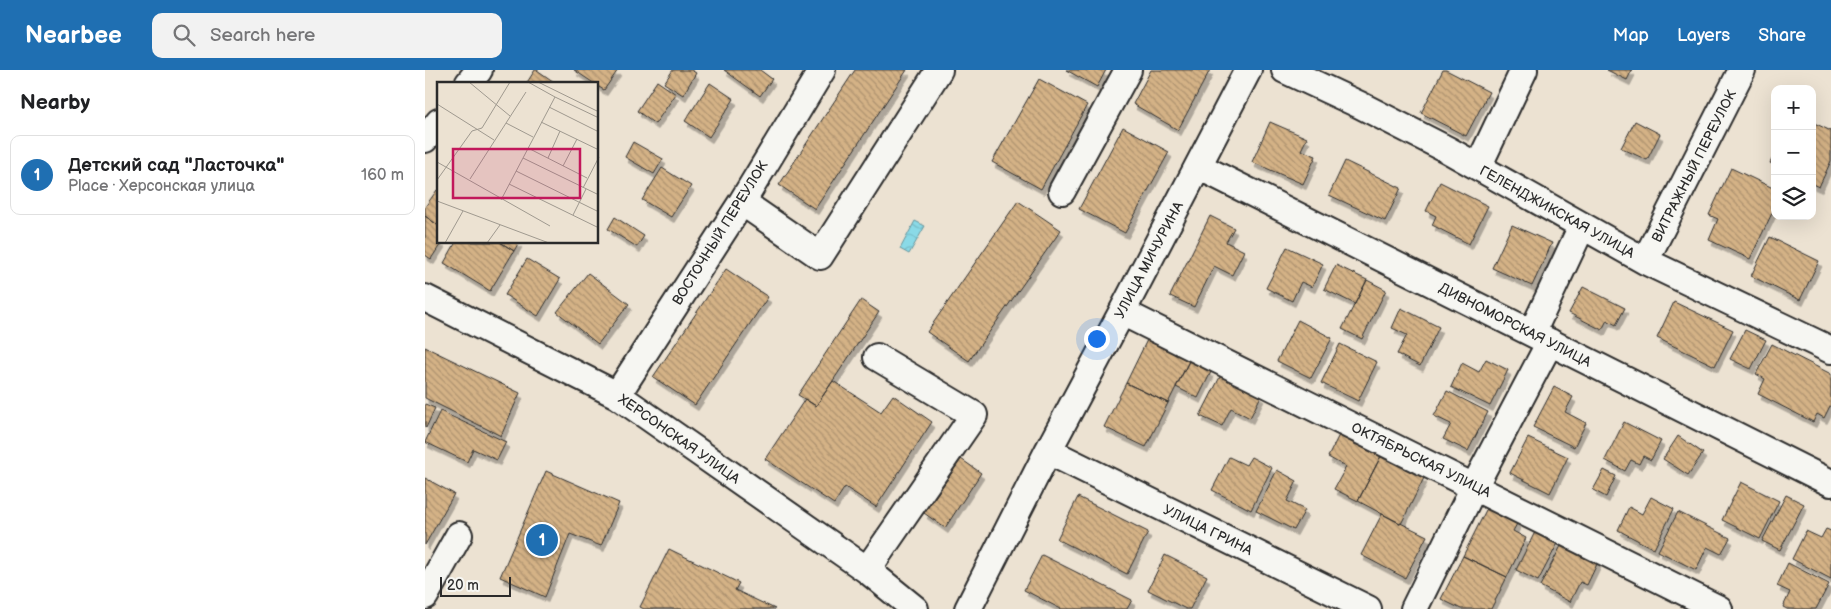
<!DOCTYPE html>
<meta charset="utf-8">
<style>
:root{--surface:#fff;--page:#f2f2f2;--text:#202124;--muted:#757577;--line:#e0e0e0;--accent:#1f6fb2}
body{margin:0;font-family:"Balsamiq Sans",sans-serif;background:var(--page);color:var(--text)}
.controls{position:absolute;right:15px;top:15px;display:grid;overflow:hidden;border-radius:10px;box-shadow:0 5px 20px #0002}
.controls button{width:45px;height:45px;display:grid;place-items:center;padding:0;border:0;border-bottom:1px solid var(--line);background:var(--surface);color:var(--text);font:25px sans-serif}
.scale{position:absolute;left:15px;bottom:12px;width:71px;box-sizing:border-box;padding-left:5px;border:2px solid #2b2b2b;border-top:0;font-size:14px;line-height:18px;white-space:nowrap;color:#2b2b2b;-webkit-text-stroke:4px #f6f6f2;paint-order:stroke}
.you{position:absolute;left:671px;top:268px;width:18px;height:18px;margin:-12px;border:4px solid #fff;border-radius:50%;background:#1a73e8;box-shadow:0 0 0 8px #1a73e833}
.badge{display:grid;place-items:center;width:32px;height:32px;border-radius:50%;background:var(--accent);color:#fff;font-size:16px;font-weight:700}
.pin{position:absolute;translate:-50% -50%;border:2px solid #fff;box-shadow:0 1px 5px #0006}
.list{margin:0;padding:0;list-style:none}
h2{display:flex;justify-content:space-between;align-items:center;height:65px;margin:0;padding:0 20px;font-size:21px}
h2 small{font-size:16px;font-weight:400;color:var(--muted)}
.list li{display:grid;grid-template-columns:32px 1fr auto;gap:15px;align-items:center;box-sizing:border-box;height:80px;margin:0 10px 10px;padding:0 10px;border:1px solid var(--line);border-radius:10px}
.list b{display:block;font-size:19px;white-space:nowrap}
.list p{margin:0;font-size:16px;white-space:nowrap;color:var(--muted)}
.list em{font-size:16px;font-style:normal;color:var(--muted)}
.icon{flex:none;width:28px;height:28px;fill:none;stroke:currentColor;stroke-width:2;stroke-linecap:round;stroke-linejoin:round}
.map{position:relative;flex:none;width:1406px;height:539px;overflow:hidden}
header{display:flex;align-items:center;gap:30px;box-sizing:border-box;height:70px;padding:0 25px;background:var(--accent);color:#fff}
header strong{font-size:24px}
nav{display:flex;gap:28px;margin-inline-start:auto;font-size:18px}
.search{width:350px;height:45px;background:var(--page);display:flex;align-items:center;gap:12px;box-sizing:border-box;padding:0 18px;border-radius:10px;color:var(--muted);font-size:19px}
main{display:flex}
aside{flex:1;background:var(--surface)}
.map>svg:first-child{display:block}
.water{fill:url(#water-waves);stroke:#64949c}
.building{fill:url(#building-back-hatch);stroke:#2b2b2b;filter:url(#shadow)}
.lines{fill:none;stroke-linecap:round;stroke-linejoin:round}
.minor-casing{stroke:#2b2b2b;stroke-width:30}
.minor{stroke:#f6f6f2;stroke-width:26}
.labels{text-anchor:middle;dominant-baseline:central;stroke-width:4;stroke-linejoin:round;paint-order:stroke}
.street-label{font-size:14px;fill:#2b2b2b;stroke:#f6f6f2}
.inset-road{fill:none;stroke:#9f998f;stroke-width:1}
.view{fill:#c2185b;fill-opacity:0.15;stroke:#c2185b;stroke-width:2.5}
.inset-edge{fill:none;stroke:#2b2b2b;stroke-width:2.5}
</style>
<header>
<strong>Nearbee</strong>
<div class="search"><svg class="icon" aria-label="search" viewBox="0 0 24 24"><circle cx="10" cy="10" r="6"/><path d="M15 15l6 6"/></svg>Search here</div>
<nav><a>Map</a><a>Layers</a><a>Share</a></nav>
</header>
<main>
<aside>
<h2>Nearby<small></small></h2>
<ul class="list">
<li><span class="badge">1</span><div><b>Детский сад &quot;Ласточка&quot;</b><p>Place · Херсонская улица</p></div><em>160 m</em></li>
</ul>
</aside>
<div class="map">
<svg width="1406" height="539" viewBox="0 0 1406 539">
<defs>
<pattern id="water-waves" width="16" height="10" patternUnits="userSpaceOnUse" patternTransform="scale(1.25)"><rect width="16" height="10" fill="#8adae7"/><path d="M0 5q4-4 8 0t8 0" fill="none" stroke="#77bbc6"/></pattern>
<pattern id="building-back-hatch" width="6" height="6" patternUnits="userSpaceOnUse" patternTransform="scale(1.25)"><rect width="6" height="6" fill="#d4b286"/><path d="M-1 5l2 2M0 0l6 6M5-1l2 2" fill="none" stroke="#ac916e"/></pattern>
<filter id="shadow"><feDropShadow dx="3" dy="5.5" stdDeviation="0" flood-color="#0004"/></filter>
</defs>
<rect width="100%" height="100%" fill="#ece2d2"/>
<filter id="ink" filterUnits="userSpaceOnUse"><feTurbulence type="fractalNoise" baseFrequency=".02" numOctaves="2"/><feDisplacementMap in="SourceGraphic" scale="10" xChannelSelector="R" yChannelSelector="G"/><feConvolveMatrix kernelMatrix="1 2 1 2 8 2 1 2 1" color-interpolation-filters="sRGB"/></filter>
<g filter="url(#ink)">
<!-- water -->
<path class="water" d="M490,151l10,5 -16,28 -9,-5z"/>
<!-- building -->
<path class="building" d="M110,0h2l20,14h-31z
M149,0h44l-14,20 -7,-4v-2h-2z
M248,0h18l5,3 -13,22 -19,-12z
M299,0h36l12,9 -12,17z
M430,0h52l-92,139 -36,-24z
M641,0h40l-9,17z
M726,0h59l-32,60 -45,-26z
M1018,0h3l43,22 -23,44 -45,-23z
M1182,0h25l-5,10z
M614,9l48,26 -46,84 -49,-27z
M232,11l19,13 -21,30 -18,-13z
M285,13l24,16 -25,38 -24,-16z
M1210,51l25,13 -13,26 -26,-12z
M845,52l37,16 -6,12 15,6 -13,28 -51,-22z
M1387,52l19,9v30l-12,26 -7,-3z
M698,57l46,25 -44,81 -46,-24z
M208,72l30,17 -9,15 -29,-17z
M1350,84v11l-5,-2z
M920,91l56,27 -16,33 -56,-26z
M237,98l29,18 -20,31 -29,-17z
M1306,98l44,21v18l-25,52 -41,-19 9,-21 -9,-4z
M1015,112l48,24 -19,38 -37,-19 4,-9 -10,-5z
M12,120l2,2v34l-14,-10v-9z
M593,131l43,29 -92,131 -42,-29z
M0,146l14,10v16h3l-11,17 -6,-4z
M785,146l24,12 -8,14 18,9 -12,24 -18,-9 -20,41 -24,-11z
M190,147l29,19 -7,11 -29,-18z
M1087,155l40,18 -20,43 -40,-18z
M1345,167l49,24 -19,39 -49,-24z
M31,172h44l14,9 -24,40 -46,-28z
M75,172h19l-5,9z
M862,177l36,17 -11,23 -11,-5 -9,19 -26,-13z
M102,189l33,20 -22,37 -33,-21z
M911,195l31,15 -12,24 -31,-15z
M301,199l42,28 -73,108 -42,-28z
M163,203l41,31 -31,40 -41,-32z
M942,210l19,10 -24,49 -20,-10z
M1158,217l42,21 -9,17 -9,-5 -5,10 -33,-17z
M436,230l18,12 -63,94 -18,-11z
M1249,232l59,28 -18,36 -58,-28z
M976,238l38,19 -19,39 -23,-12 10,-19 -15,-7z
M873,250l34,18 -21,40 -34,-17z
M1320,260l21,10 -15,29 -21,-10z
M722,270l42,21 -21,42 -42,-20z
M915,274l37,18 -19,39 -37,-18z
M1347,274l59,30v30l-7,14 -7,-4 -4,8 -55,-28 7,-15 -9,-5z
M0,277l95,46 -19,43 -76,-38z
M1061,289l22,11 -18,36 -39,-19 11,-24 17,9z
M764,291l22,11 -13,26 -22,-11z
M796,305l40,21 -11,22 -19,-10 -9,18 -22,-10z
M408,311l48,31 12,-17 39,27 -56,85 -31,-20 -11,17 -69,-45 40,-60 11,7z
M701,313l42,20 -22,44 -42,-20z
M1129,317l19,10 -8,15 21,11 -12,24 -41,-20z
M1022,321l41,21 -20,39 -25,-12 8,-15 -17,-8z
M0,334l10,4 -9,20 -1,-1z
M15,341l66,31 -9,18 -24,-11 -6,13 -42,-20z
M1199,352l37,19 -10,19 -8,-4 -4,8 -8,-4 -6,11 -20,-11z
M914,365l42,21 -23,45 -24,-12 12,-22 -18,-10z
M1253,366l25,17 -15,22 -25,-16z
M1103,368l40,19 -18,36 -40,-20z
M956,386l43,22 -23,46 -43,-23z
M804,387l17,8 5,-8 21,11 -21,42 -39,-20z
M536,389l20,14 -36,55 -21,-15z
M852,400l20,11 -10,20 18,9 -11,20 -38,-19z
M1179,400l12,6 -10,21 -13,-7z
M121,401l73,32 -18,43 -31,-12 -25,63 -45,-20z
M0,408l29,16 -29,51z
M1316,412l38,19 -19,38 -38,-19z
M1361,425l18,9 -24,46 -18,-9z
M653,427l70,35 -21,42 -70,-35z
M1226,427l23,12 -20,40 -36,-19 11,-23 13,7z
M1063,436l30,16 -5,9 13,7 -19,39 -44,-21z
M1253,442l52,26 -9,16 -14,-7 -11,23 -38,-19z
M957,444l45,22 -22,42 -44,-23z
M1401,459l5,2v48l-39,-20 14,-28 15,7z
M1110,462l23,11 -20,38 -22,-11z
M1137,474l36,18 -11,23 -7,-3 -10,20 -30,-16z
M244,479l70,34 -4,7 40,19h-131l-4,-2z
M617,485l90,45 -5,9h-66l-37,-19z
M740,485l42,21 -17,33h-4l-38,-19z
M1038,486l44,21 -16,32h-30l-20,-10z
M1363,493l41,21 -13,25h-29l-4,-2 7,-15 -13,-6z"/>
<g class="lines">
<defs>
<path id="minor" d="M860,0l75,35 88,45 197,111 186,89
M43,14l11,-14
M0,69l14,-17
M773,96l633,317
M1053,97l46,-97
M637,121l66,-121
M317,132l78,54 119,-186
M1220,191l97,-191
M0,228l192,97 250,175 48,39
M697,242l597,297
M1107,263l50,-107
M192,325l125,-193 80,-132
M623,381l320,158
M442,500l107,-155 -97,-58
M0,526l34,-61
M543,539l80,-158 74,-139 126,-242
M989,539l60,-122 76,-145"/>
</defs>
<!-- minor casing -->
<use href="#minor" class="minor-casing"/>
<!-- minor -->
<use href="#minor" class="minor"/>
</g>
</g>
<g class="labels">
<!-- street labels -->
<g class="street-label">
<text transform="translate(1269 96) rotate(-63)">ВИТРАЖНЫЙ ПЕРЕУЛОК</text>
<text transform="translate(1132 142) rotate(29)">ГЕЛЕНДЖИКСКАЯ УЛИЦА</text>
<text transform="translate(295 163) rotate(-58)">ВОСТОЧНЫЙ ПЕРЕУЛОК</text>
<text transform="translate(724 190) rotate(-62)">УЛИЦА МИЧУРИНА</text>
<text transform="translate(1090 255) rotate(27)">ДИВНОМОРСКАЯ УЛИЦА</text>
<text transform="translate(254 369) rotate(35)">ХЕРСОНСКАЯ УЛИЦА</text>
<text transform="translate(996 390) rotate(26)">ОКТЯБРЬСКАЯ УЛИЦА</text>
<text transform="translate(783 460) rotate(26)">УЛИЦА ГРИНА</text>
</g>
</g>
<!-- overview -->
<g transform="translate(12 12)">
<rect width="161" height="161" fill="#ece2d2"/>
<path class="inset-road" d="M32,0l41,34M91,0l27,15M101,0l61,30M0,22l57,36M112,25l50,25M104,40l58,28M69,41l27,14M91,66l59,30M86,76l76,37M111,76l12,-27M0,80l113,64M126,84l14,-27M79,89l83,41M33,97l56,-87M0,98l35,-49 10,-3 28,-46M72,102l90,44M146,106l16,-31M64,118l54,-103 44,21M0,119l112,42M136,133l13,-26M8,161l18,-32M50,161l13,-18"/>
<path class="view" d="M16,67h127v49h-127z"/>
<rect width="161" height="161" class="inset-edge"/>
</g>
</svg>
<div class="controls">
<button>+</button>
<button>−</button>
<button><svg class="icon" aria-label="layers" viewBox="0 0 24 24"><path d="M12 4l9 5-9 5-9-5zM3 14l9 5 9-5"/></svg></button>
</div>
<div class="scale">20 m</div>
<div class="you"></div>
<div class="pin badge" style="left:117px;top:470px">1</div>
</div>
</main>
